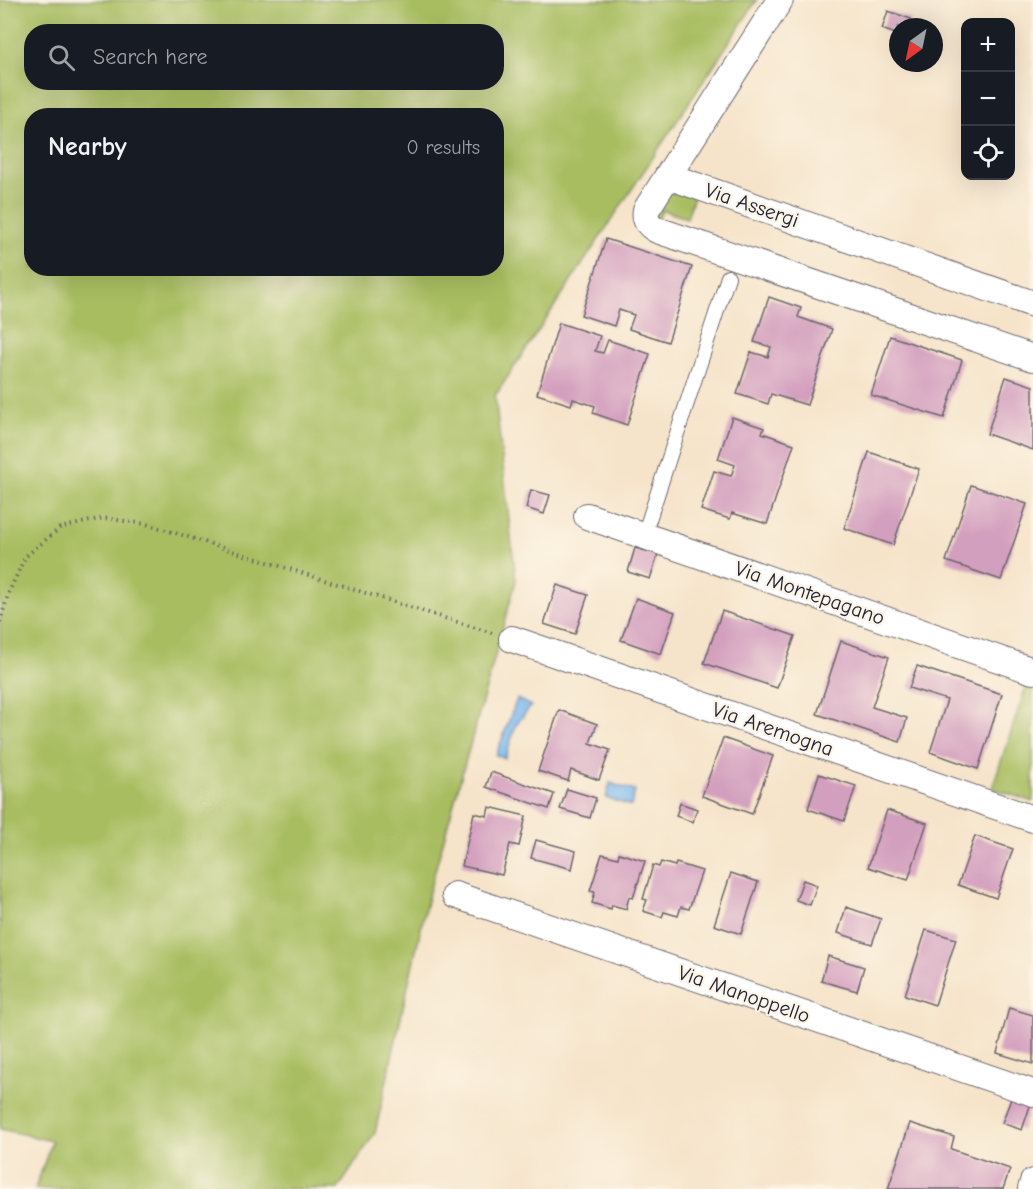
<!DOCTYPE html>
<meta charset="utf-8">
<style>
:root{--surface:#171b24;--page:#242831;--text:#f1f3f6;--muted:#9ea1a6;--line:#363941}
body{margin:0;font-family:"Comic Neue",sans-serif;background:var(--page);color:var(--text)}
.controls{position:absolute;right:18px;top:18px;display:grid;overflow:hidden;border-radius:12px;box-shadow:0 6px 24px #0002}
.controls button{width:54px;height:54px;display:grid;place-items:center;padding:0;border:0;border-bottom:2px solid var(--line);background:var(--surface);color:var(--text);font:30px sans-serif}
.compass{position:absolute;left:889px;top:18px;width:54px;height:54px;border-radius:50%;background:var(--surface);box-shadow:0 6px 24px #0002;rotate:213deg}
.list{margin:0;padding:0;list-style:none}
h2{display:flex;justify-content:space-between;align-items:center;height:78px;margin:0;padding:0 24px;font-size:26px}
h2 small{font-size:20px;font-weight:400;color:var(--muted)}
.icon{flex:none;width:33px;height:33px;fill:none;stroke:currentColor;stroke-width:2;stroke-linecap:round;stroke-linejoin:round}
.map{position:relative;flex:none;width:1033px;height:1189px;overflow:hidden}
.search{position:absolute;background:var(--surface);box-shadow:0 6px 24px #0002;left:24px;top:24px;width:480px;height:66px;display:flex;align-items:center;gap:15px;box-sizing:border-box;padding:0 21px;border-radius:24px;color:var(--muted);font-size:22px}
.panel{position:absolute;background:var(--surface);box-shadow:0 6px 24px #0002;left:24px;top:108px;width:480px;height:168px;border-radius:24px}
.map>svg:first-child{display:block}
.green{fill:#a8bd61;stroke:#65704e;stroke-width:1.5;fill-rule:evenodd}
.water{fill:#7db9ef;stroke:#506e95;stroke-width:1.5}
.building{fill:#d39fbe}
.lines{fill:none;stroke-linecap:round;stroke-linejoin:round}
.lane-casing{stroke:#6c666d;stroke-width:16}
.street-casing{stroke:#6c666d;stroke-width:28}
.path{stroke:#6c666d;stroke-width:4;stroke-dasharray:1.5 4.5;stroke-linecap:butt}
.lane{stroke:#fff;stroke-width:14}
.street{stroke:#fff;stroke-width:26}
.labels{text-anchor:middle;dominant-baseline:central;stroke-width:4.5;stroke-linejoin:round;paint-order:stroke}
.street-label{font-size:21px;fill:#22223b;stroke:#fcf5e5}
</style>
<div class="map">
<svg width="1033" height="1189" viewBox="0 0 1033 1189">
<rect width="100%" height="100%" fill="#fcf5e5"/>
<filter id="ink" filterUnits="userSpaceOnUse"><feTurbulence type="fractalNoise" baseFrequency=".0167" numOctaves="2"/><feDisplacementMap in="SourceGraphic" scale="12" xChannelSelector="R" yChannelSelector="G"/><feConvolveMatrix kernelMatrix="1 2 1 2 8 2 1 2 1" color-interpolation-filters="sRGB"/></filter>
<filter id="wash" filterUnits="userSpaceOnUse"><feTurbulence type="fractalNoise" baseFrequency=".008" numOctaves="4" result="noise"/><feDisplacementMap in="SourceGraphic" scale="24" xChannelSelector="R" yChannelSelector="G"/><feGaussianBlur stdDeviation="1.35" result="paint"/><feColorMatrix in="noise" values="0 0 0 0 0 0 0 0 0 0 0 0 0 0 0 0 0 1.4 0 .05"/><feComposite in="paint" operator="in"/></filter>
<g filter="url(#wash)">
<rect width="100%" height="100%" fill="#f6e4ca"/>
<!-- green -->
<path class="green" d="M0,0h757l-262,396 21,185 -87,311 -54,241 -37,56h-303l17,-48 -52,-12zM32,32h464v50h-464zM32,116h464v152h-464z
M668,188l26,8 -7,22 -25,-8 -3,9 -12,-4z
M1028,681l5,2v119l-41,-14z"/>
<!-- water -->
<path class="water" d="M517,699l14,7 -15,19 -11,33 -9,-3z
M610,783l25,8 -4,15 -25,-8z"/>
<g id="blocks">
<!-- building -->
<path class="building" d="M888,11l23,8 -3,8h-10v8l-16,-6z
M606,239l86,28 -24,75 -39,-13 5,-14 -15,-5 -5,16 -33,-11z
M769,297l32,11 -3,9 34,12 -25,76 -36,-11 -3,10 -31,-10 14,-42 17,5 3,-10 -17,-5z
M559,323l41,13 -5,15 8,2 5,-13 42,14 -23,71 -34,-12 2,-7 -22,-7 -2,6 -34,-11z
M890,336l72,24 -18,58 -73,-23z
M1006,377l27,9v64l-46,-16z
M732,417l32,11 -2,5 32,11 -27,80 -35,-11 -2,6 -29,-9 13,-39 17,5 4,-11 -17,-6z
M869,452l50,17 -26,76 -49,-17z
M971,485l56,19 -26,76 -55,-19z
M531,490l19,5 -6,19 -18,-6z
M635,548l23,6 -8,25 -22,-7z
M557,585l31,10 -13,39 -31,-10z
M636,598l39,14 -14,42 -40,-14z
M722,611l73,25 -18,52 -73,-25z
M841,641l48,16 -17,50 35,11 -7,24 -83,-28z
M917,666l85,28 -24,75 -48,-17 17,-52 -38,-12z
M559,710l38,14 -7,19 20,7 -11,30 -28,-10 -3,11 -30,-10z
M723,738l50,18 -21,58 -50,-18z
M491,772l63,22 -5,15 -63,-22z
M819,774l37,12 -12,35 -36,-12z
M567,789l29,9 -6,20 -30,-9z
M680,803l17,6 -4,13 -17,-6z
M489,807l37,9 -7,30 -9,-2 -8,31 -40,-9 12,-53 13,3z
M887,810l40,13 -19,57 -40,-13z
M975,836l38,13 -17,49 -38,-13z
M536,840l40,11 -4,18 -41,-11z
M619,853l26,8 -12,37 -4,-1 -3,12 -14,-4 -1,4 -19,-6 3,-11 -5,-1 12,-37 16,4z
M661,862l14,4 1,-3 26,8 -13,38 -8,-2 -3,9 -14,-4 -2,5 -19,-6 4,-11 -4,-1 10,-34 6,2z
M731,873l27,9 -17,52 -27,-9z
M803,880l14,5 -7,20 -14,-5z
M846,907l35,12 -9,25 -34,-11z
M926,930l30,9 -21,66 -30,-10z
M828,956l36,11 -7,24 -36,-10z
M1009,1008l24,7v49l-36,-11z
M1012,1096l19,7 -9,27 -20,-7z
M910,1123l44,14 -3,12 59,20 -7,20h-115z"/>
</g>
</g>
<g filter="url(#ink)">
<use href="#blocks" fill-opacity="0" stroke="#6c666d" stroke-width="1.5"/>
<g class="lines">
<defs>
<path id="lane" d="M644,535l84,-258"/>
<path id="street" d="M780,0l-134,210c-2,10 2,15 11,20l376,128
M668,176l365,128
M587,516l446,155
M512,639l521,180
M455,895l578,198
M1031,1189l2,-7"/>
</defs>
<!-- lane casing -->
<use href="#lane" class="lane-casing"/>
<!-- street casing -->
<use href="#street" class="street-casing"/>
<!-- path -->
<path class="path" d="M0,622l9,-30 16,-35 35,-29 43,-10 44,6 345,109"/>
<!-- lane -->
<use href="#lane" class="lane"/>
<!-- street -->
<use href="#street" class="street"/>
</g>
</g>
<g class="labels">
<!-- street labels -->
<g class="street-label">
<text transform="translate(752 205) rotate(19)">Via Assergi</text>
<text transform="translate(810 593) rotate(19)">Via Montepagano</text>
<text transform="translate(773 729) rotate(19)">Via Aremogna</text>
<text transform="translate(744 994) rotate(19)">Via Manoppello</text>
</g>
</g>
</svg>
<div class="controls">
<button>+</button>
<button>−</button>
<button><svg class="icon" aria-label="locate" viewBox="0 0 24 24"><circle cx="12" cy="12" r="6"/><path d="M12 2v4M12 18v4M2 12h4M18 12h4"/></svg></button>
</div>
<svg class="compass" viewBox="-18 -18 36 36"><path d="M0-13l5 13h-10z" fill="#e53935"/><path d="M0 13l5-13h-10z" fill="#9ea1a6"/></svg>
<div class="search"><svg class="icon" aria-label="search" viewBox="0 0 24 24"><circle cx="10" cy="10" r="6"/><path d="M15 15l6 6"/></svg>Search here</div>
<section class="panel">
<h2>Nearby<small>0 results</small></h2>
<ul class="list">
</ul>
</section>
</div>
